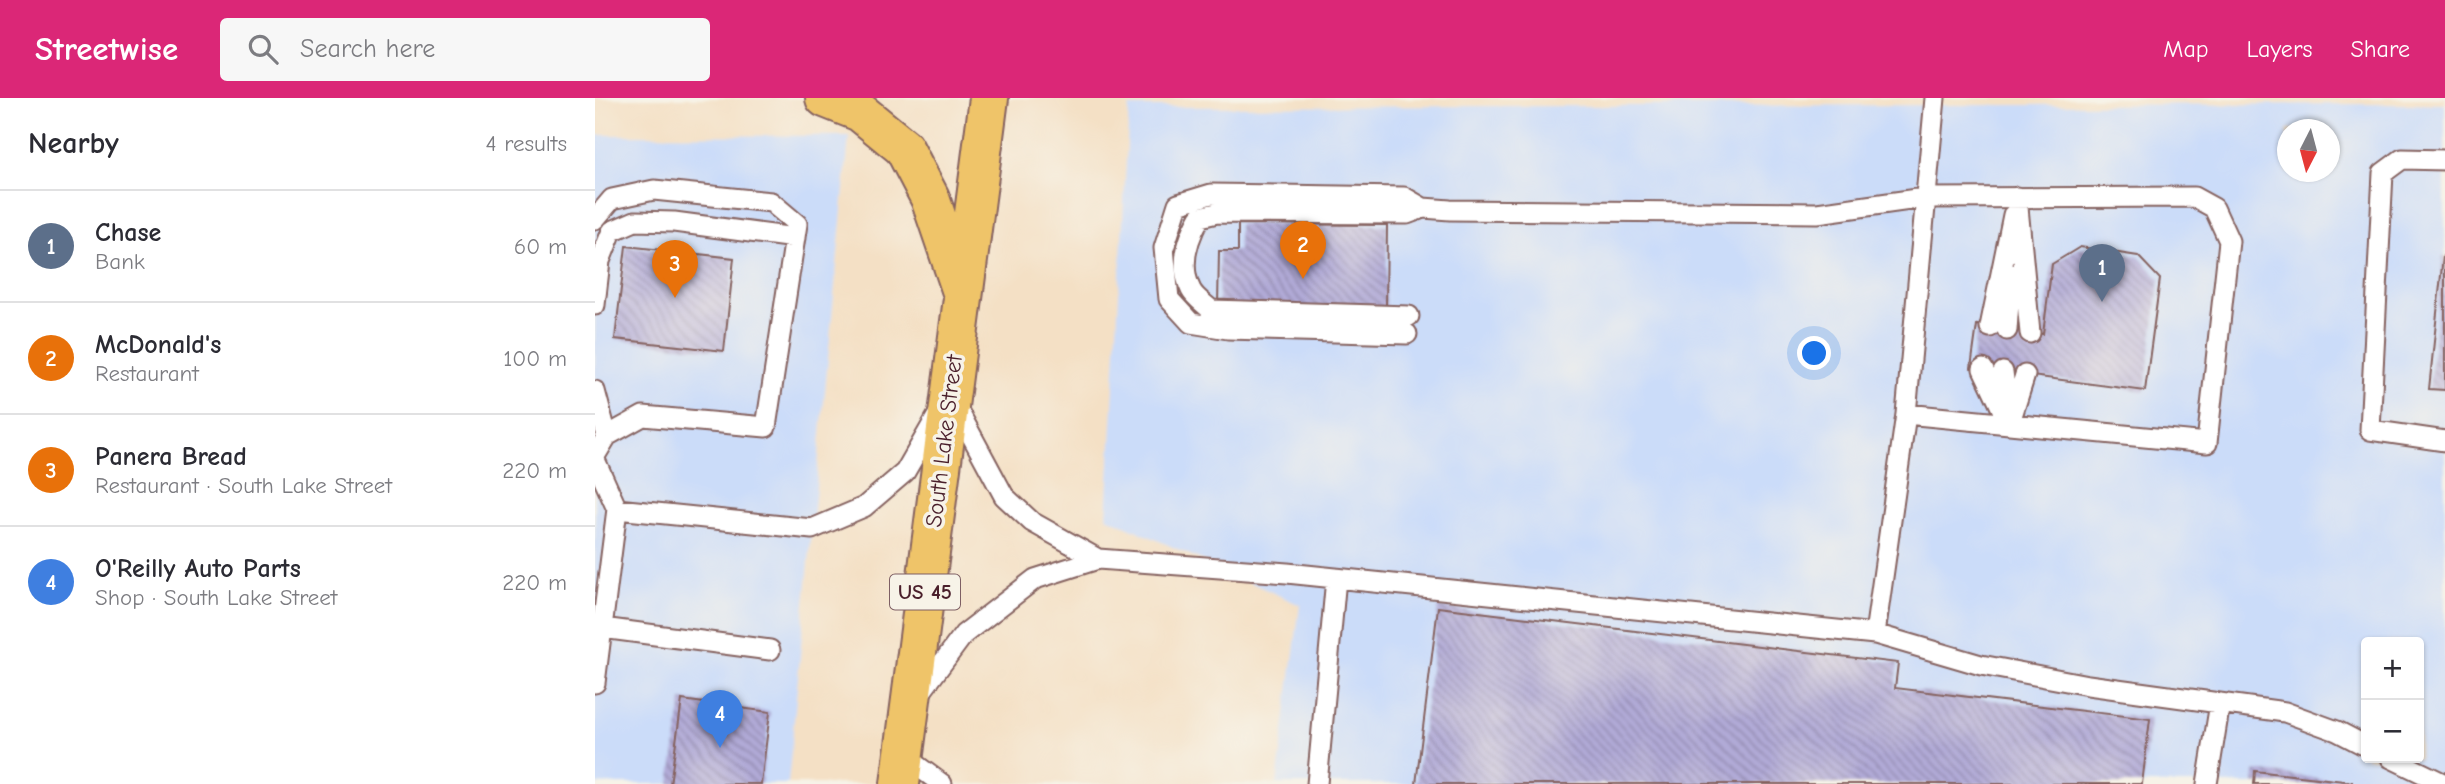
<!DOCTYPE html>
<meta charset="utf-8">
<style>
:root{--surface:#fff;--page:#f7f7f7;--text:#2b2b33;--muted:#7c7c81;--line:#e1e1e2;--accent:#db2777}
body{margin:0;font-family:"Comic Neue",sans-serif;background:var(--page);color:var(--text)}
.controls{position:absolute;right:21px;bottom:21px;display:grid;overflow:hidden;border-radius:7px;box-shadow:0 2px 5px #0004}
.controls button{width:63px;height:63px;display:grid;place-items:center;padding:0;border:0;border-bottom:2px solid var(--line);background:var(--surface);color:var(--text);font:35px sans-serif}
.compass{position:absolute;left:1682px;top:21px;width:63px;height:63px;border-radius:50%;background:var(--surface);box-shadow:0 2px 5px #0004;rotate:186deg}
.you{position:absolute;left:1220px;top:256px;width:24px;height:24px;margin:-18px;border:5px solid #fff;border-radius:50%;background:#1a73e8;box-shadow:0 0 0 10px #1a73e833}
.badge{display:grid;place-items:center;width:46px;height:46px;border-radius:50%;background:var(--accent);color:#fff;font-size:23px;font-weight:700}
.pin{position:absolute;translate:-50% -58px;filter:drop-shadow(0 2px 4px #0008)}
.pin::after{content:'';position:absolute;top:37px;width:24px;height:21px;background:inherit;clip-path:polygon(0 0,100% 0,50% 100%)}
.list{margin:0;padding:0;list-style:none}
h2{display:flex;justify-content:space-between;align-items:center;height:91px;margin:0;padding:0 28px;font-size:30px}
h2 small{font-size:23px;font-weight:400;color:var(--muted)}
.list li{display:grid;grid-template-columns:46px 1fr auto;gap:21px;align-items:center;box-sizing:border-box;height:112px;padding:0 28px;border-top:2px solid var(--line)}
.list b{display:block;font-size:26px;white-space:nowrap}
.list p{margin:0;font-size:23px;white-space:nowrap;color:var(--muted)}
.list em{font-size:23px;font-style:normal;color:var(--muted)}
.icon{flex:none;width:38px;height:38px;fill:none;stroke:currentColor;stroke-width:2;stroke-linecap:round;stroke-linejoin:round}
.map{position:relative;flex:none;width:1850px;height:686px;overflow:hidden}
header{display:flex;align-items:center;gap:42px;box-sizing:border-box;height:98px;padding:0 35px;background:var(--accent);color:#fff}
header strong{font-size:33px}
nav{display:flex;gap:38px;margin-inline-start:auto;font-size:24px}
.search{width:490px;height:63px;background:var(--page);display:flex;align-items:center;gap:18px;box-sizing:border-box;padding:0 24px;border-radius:7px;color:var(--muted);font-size:26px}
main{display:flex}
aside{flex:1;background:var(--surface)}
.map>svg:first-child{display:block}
.built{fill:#cbdcf9;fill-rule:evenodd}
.building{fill:url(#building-back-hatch)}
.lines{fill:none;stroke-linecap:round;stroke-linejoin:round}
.service-casing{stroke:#866361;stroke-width:23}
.primary-casing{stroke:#866361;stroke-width:42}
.service{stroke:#fff;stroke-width:19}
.primary{stroke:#efc469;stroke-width:38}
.labels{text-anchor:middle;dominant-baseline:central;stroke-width:7;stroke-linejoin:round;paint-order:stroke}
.shield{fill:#f7f3e8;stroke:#7e5f64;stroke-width:2}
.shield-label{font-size:21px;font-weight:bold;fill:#4a1f2b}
.street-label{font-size:23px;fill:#4a1f2b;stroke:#f7f3e8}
</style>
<header>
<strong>Streetwise</strong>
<div class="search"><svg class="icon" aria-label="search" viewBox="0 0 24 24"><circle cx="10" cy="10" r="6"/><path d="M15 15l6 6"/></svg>Search here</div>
<nav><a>Map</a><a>Layers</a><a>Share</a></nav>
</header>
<main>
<aside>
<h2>Nearby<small>4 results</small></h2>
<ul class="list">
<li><span class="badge" style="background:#5c6f8a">1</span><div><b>Chase</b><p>Bank</p></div><em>60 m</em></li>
<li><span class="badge" style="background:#e8710a">2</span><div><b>McDonald's</b><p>Restaurant</p></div><em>100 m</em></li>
<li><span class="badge" style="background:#e8710a">3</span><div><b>Panera Bread</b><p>Restaurant · South Lake Street</p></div><em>220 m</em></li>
<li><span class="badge" style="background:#3f7fe0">4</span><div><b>O'Reilly Auto Parts</b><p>Shop · South Lake Street</p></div><em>220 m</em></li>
</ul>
</aside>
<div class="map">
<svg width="1850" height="686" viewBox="0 0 1850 686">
<defs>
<pattern id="building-back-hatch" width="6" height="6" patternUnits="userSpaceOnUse" patternTransform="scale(1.75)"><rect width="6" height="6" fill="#b1aad7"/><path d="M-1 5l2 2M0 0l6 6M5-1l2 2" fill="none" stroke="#928aaf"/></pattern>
</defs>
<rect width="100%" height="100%" fill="#f7f3e8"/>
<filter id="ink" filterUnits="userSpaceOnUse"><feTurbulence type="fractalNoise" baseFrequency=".0143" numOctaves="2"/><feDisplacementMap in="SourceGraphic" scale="14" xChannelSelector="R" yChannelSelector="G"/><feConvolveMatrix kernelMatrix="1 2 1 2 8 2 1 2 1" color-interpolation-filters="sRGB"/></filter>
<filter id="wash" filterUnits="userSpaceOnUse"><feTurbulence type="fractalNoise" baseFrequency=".00686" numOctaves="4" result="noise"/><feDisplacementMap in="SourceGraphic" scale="28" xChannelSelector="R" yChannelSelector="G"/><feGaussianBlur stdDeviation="1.57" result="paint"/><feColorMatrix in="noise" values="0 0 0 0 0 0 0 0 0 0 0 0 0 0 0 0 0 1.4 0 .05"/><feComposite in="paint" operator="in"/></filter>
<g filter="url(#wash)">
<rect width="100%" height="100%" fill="#f4e0c5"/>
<!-- built -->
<path class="built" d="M1850,6v680h-1168l23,-179 -193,-88 22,-410zM1692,32h42v42h-42zM1771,544h53v116h-53z
M0,37l254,1 -61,648h-193z"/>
<g id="blocks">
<!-- building -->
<path class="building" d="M643,126l149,1 -1,83 -168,-2 1,-55h19z
M31,148l108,12 -10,93 -109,-12z
M1485,149l58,9 22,23 -15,112 -174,-23 6,-43 66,9 9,-70z
M1848,158h2v134l-16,-1z
M843,509l460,56 -3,25 255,31 -8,65h-726z
M87,602l88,12 -9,72h-91z
M1660,673l97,11v2h-98z"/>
</g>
</g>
<g filter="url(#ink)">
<use href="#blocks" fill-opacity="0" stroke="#866361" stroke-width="2"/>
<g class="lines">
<defs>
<path id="service" d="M1850,62l-43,-1 -19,14 -13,257 75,11
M1422,99l13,136
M0,121l17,-20 42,-9 117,12 26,22 -31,203 -123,-11 -36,20 -12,20
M0,207l5,-44 12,-30 23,-10 39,1 121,16
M814,218l-198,-6c-6,-6 -16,-12 -20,-20 -12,-24 -4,-50 9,-73l17,-4 190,1 16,-6
M1395,229l23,-112
M1412,232l4,-56
M812,236l-179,-5 -37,-6 -22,-24 -5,-51 14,-44 33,-10 193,3 19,11 27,2 367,3 107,-15 270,-1 20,11 15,33 -22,202 -301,-29
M1388,271l26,55
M1408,274l4,33
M0,293l12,45
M359,305l50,93 28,26 66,37
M1417,318l13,-41
M0,362l22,49 -22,174
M22,411l195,20 52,-22 41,-35 34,-59
M7,530l168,22
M1280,536l106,31 107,20 197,27 52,19 29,15
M323,598l46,-62 71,-55 63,-20 189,14 588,61 31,-220 29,-316
M309,658l38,28
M1796,660l54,26
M722,686l19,-206
M1612,686l13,-81"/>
<path id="primary" d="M230,0l35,14 44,36 26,50 31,91
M305,686l89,-686"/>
</defs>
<!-- service casing -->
<use href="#service" class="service-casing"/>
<!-- primary casing -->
<use href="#primary" class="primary-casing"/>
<!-- service -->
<use href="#service" class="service"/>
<!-- primary -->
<use href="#primary" class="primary"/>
</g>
</g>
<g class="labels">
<!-- shield labels -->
<rect class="shield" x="295" y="476.5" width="70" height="35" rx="5"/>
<g class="shield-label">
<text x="330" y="494">US 45</text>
</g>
<!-- street labels -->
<g class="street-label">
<text transform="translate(349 343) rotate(-83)">South Lake Street</text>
</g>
</g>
</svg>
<div class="controls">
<button>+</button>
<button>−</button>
</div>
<svg class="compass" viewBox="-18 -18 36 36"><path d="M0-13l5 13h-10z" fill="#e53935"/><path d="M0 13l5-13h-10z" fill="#7c7c81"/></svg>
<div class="you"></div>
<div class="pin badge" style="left:1507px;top:204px;background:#5c6f8a">1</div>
<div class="pin badge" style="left:708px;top:181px;background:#e8710a">2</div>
<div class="pin badge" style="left:80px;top:200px;background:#e8710a">3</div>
<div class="pin badge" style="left:125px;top:650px;background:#3f7fe0">4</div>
</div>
</main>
